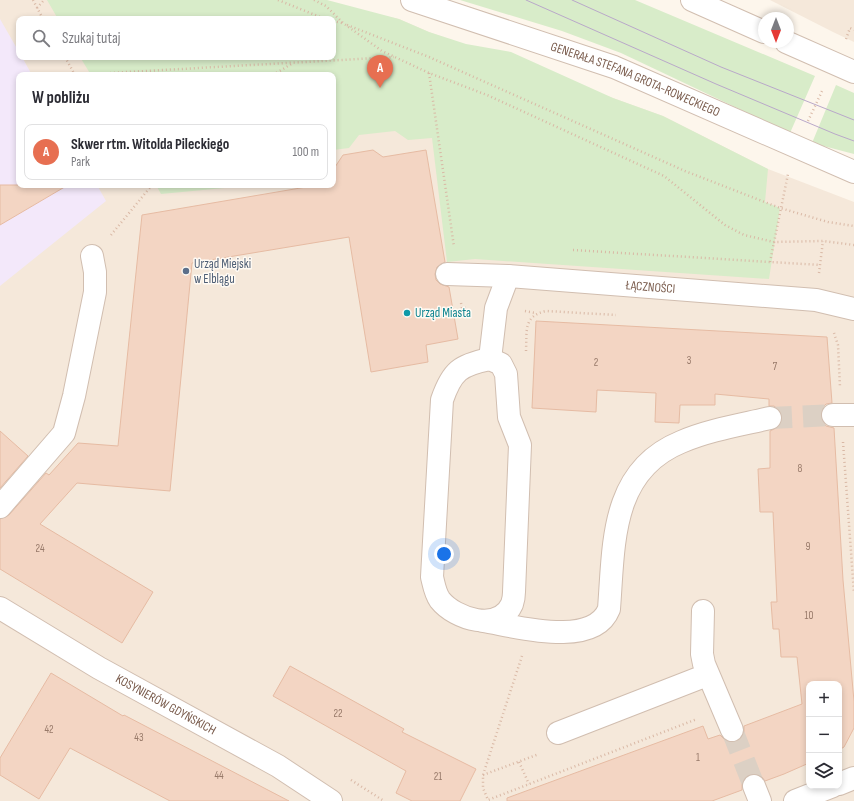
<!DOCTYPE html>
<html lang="pl">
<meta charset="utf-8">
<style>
:root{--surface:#fff;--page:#f2f2f3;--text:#2b2b33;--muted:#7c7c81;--line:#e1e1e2;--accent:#e76f51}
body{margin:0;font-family:"Sofia Sans Condensed",sans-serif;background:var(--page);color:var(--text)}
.controls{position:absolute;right:12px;bottom:12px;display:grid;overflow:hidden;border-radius:8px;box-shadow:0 2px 6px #0003}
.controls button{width:36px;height:36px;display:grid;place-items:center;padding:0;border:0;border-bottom:1px solid var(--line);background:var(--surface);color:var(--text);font:20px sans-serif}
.compass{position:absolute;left:758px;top:12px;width:36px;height:36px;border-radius:50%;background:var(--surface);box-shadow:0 2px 6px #0003;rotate:180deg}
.you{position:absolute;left:444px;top:554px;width:14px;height:14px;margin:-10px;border:3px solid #fff;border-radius:50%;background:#1a73e8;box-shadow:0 0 0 6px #1a73e833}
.badge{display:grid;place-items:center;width:26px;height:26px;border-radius:50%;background:var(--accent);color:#fff;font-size:13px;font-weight:700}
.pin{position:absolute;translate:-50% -33px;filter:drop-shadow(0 1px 2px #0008)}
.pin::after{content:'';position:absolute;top:21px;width:14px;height:12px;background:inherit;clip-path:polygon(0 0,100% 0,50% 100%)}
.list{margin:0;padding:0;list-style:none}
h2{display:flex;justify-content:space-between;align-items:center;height:52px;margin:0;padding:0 16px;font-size:17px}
h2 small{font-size:13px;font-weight:400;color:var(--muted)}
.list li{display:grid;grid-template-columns:26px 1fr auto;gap:12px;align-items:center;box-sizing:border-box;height:56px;margin:0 8px 8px;padding:0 8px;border:1px solid var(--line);border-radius:8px}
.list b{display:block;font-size:15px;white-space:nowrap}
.list p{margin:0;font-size:13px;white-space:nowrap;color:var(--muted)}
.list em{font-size:13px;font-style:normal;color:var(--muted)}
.icon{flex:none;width:22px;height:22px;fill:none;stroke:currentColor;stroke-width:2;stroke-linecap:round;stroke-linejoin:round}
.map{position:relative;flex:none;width:854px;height:801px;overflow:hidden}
.search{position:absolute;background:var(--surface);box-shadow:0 2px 6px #0003;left:16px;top:16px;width:320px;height:44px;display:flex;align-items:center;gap:10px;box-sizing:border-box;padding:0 14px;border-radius:8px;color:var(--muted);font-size:15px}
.panel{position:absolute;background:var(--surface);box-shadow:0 2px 6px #0003;left:16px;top:72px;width:320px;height:116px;border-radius:8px}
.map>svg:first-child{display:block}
.residential{fill:#f5e8da;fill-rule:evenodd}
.education{fill:#f3e8fa}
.green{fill:#d8ecc9}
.building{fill:#f3d5c3;stroke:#e6bba3}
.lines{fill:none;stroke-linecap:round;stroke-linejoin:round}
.minor-tunnel{stroke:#dcd0c4;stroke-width:22;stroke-dasharray:22 11;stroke-linecap:butt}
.minor-casing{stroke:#d1beb0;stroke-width:24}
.path{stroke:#d9b8a5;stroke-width:2.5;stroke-dasharray:1 3;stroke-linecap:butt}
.minor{stroke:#fff;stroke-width:22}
.tram{stroke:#b9a8c9;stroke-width:1}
.service-dot{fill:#5c6f8a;stroke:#fffaf3;stroke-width:1.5}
.culture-dot{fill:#0f9aa8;stroke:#fffaf3;stroke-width:1.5}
.labels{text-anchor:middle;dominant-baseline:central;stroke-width:3;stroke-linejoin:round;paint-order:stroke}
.number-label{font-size:11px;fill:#987a6a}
.street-label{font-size:13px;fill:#7a5c4d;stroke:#fffaf3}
.service-label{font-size:13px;fill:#4e5e75;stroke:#fffaf3;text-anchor:start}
.culture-label{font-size:13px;fill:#0d838f;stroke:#fffaf3;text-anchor:start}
</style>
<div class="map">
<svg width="854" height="801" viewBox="0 0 854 801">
<rect width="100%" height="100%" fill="#fdf6ec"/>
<!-- residential -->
<path class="residential" d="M0,0h325l14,6 60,13 30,13 234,84 105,53 86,33v599h-854zM19,19h314v38h-314zM19,75h314v110h-314zM809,684h30v102h-30z
M770,0h84v42l-21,-10z"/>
<!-- education -->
<path class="education" d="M0,19l19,33v5h3l10,18h-13v110h78l9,16 -106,85z"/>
<!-- green -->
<path class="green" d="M47,0h280l72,19 30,13 37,12 45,8 102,46 50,18 105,53 -3,33 15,6 -11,71 -294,-20 -28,3 -15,-124 -24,2 -13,-9 -36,4 -10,13 -16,2v-75h-242l-11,-18h253v-38h-275z
M460,0h175l180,76 -25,57 -169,-80 -59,-22z
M836,85l18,8v61l-42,-11z
M156,185h101l-96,9z"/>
<!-- building -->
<path class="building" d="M373,150l10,7 43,-7 19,112 -8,5 -2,7 1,6 4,4 9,3 9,52 -32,6 2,17 -57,10 -22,-135 -157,26 -22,228 -93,-8 -37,41 113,68 -31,51 -122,-74v-50l9,-4 37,-42 3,2 29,-32 40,3 24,-231 176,-30h15v-15l10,-15z
M0,185h68l-68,40z
M536,321l291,16 5,66 -6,1 -4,4 -1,7 1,6 4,5 8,2 9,152 11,121v27l-10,19 -5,3v-66h-30v79l-25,11 -19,7 -4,-5 -5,-2h-6l-6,5 -2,5v6l-30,11h-205v-3l196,-72 5,13 12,-4 5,5 5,2h6l6,-5 2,-5v-6l58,-22 -5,-47h-16l-2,-28h-6l-2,-27h6l-4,-90h-13l-2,-43 12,-1v-37l8,-4 4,-5v-6l-3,-6 -5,-4h-5v-7l-54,-5v11h-35l-1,18 -24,-1 1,-29 -59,-3 -1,22 -64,-4z
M0,431l28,25 -28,32z
M290,666l114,63 -2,3 74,37 -16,32h-48l-16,-8 10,-22 -133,-75z
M51,673l72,43 1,-1 165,86h-119l-100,-53 -31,51 -39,-24v-17z"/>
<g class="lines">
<!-- minor-tunnel -->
<path class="minor-tunnel" d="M770,418l63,-3
M732,730l22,56"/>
<defs>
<g id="minor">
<path id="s1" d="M412,0l202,67 240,105"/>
<path d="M692,0l72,32"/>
<path d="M786,42l68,30"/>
<path id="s2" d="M447,274l61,2 308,24 38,9"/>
<path d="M490,359l11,5 5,10 3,43 11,28 -6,147c0,4 -1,9 -2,12 -13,29 -57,15 -72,-4 -5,-7 -6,-15 -8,-23l10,-177c10,-29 18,-35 48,-41z"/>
<path d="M490,359l6,-51 12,-32"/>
<path d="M833,415h21"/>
<path d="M0,507l64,-74 10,-37 21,-104v-20l-3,-16"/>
<path id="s3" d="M0,608l99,60 179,98 53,35"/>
<path d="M703,611l-1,43 2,10 28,66"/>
<path d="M483,621c32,5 110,28 126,-12 5,-64 1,-138 72,-167 28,-12 59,-17 89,-24"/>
<path d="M558,733l149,-58"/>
<path d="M839,784l15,-6"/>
<path d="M754,786l6,15"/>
<path d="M795,801l38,-15"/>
</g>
</defs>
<!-- minor casing -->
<use href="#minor" class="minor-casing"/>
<!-- path -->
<path class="path" d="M33,0l10,19
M278,0l47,19
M314,0l12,6 17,17 39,28 47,22 58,22 177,81 61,49 19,10 30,7 49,-1 31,4
M37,8l7,-8
M333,21l9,2
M347,25l82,32 256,114 95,37 48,14 26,4
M846,39l4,-11 4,2
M65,57l10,18
M429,73l25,174
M74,75l320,-18
M273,75l20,-12
M808,121l15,-32
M111,235l41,-50
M573,250l247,15
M770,262l18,-88
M819,273l4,-32
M461,303l1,5h6
M525,311l10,2
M834,333l4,12 2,42
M526,351c1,-20 -3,-35 20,-40l70,4
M843,442l11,151
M522,656l-39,119v13l5,12 209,-81
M519,762l10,22
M483,775l56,-21
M351,780l33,21"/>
<!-- minor -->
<use href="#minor" class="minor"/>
<!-- tram -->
<path class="tram" d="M526,0l190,84 119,50 19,7
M572,0l149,67 133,53"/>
</g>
<!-- markers -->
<circle class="service-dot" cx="186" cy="271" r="4"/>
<circle class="culture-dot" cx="407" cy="313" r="4"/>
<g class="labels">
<!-- number labels -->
<g class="number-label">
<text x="689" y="360">3</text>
<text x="596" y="362">2</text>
<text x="775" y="366">7</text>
<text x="800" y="468">8</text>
<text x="808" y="546">9</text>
<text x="40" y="548">24</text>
<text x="809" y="615">10</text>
<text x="338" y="713">22</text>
<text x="49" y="729">42</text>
<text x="139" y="737">43</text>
<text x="698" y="757">1</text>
<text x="219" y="775">44</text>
<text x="438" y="776">21</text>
</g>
<!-- street labels -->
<g class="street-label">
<text stroke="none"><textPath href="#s1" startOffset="237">GENERAŁA STEFANA GROTA-ROWECKIEGO</textPath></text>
<text stroke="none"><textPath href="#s2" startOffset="204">ŁĄCZNOŚCI</textPath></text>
<text stroke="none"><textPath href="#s3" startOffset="192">KOSYNIERÓW GDYŃSKICH</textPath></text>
</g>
<!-- service labels -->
<g class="service-label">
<text x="194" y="264">Urząd Miejski<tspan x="194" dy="15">w Elblągu</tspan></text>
</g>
<!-- culture labels -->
<g class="culture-label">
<text x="415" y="313">Urząd Miasta</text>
</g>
</g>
</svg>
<div class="controls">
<button>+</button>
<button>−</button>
<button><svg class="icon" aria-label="layers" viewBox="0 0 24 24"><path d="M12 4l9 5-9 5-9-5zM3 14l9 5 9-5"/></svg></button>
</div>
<svg class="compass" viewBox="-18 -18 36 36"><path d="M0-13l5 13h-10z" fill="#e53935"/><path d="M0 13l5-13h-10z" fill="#7c7c81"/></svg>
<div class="you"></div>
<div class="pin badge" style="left:380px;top:88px">A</div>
<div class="search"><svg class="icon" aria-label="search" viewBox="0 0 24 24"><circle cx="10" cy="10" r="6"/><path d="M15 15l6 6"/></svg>Szukaj tutaj</div>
<section class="panel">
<h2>W pobliżu<small></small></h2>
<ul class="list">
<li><span class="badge">A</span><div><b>Skwer rtm. Witolda Pileckiego</b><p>Park</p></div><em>100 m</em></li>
</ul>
</section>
</div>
